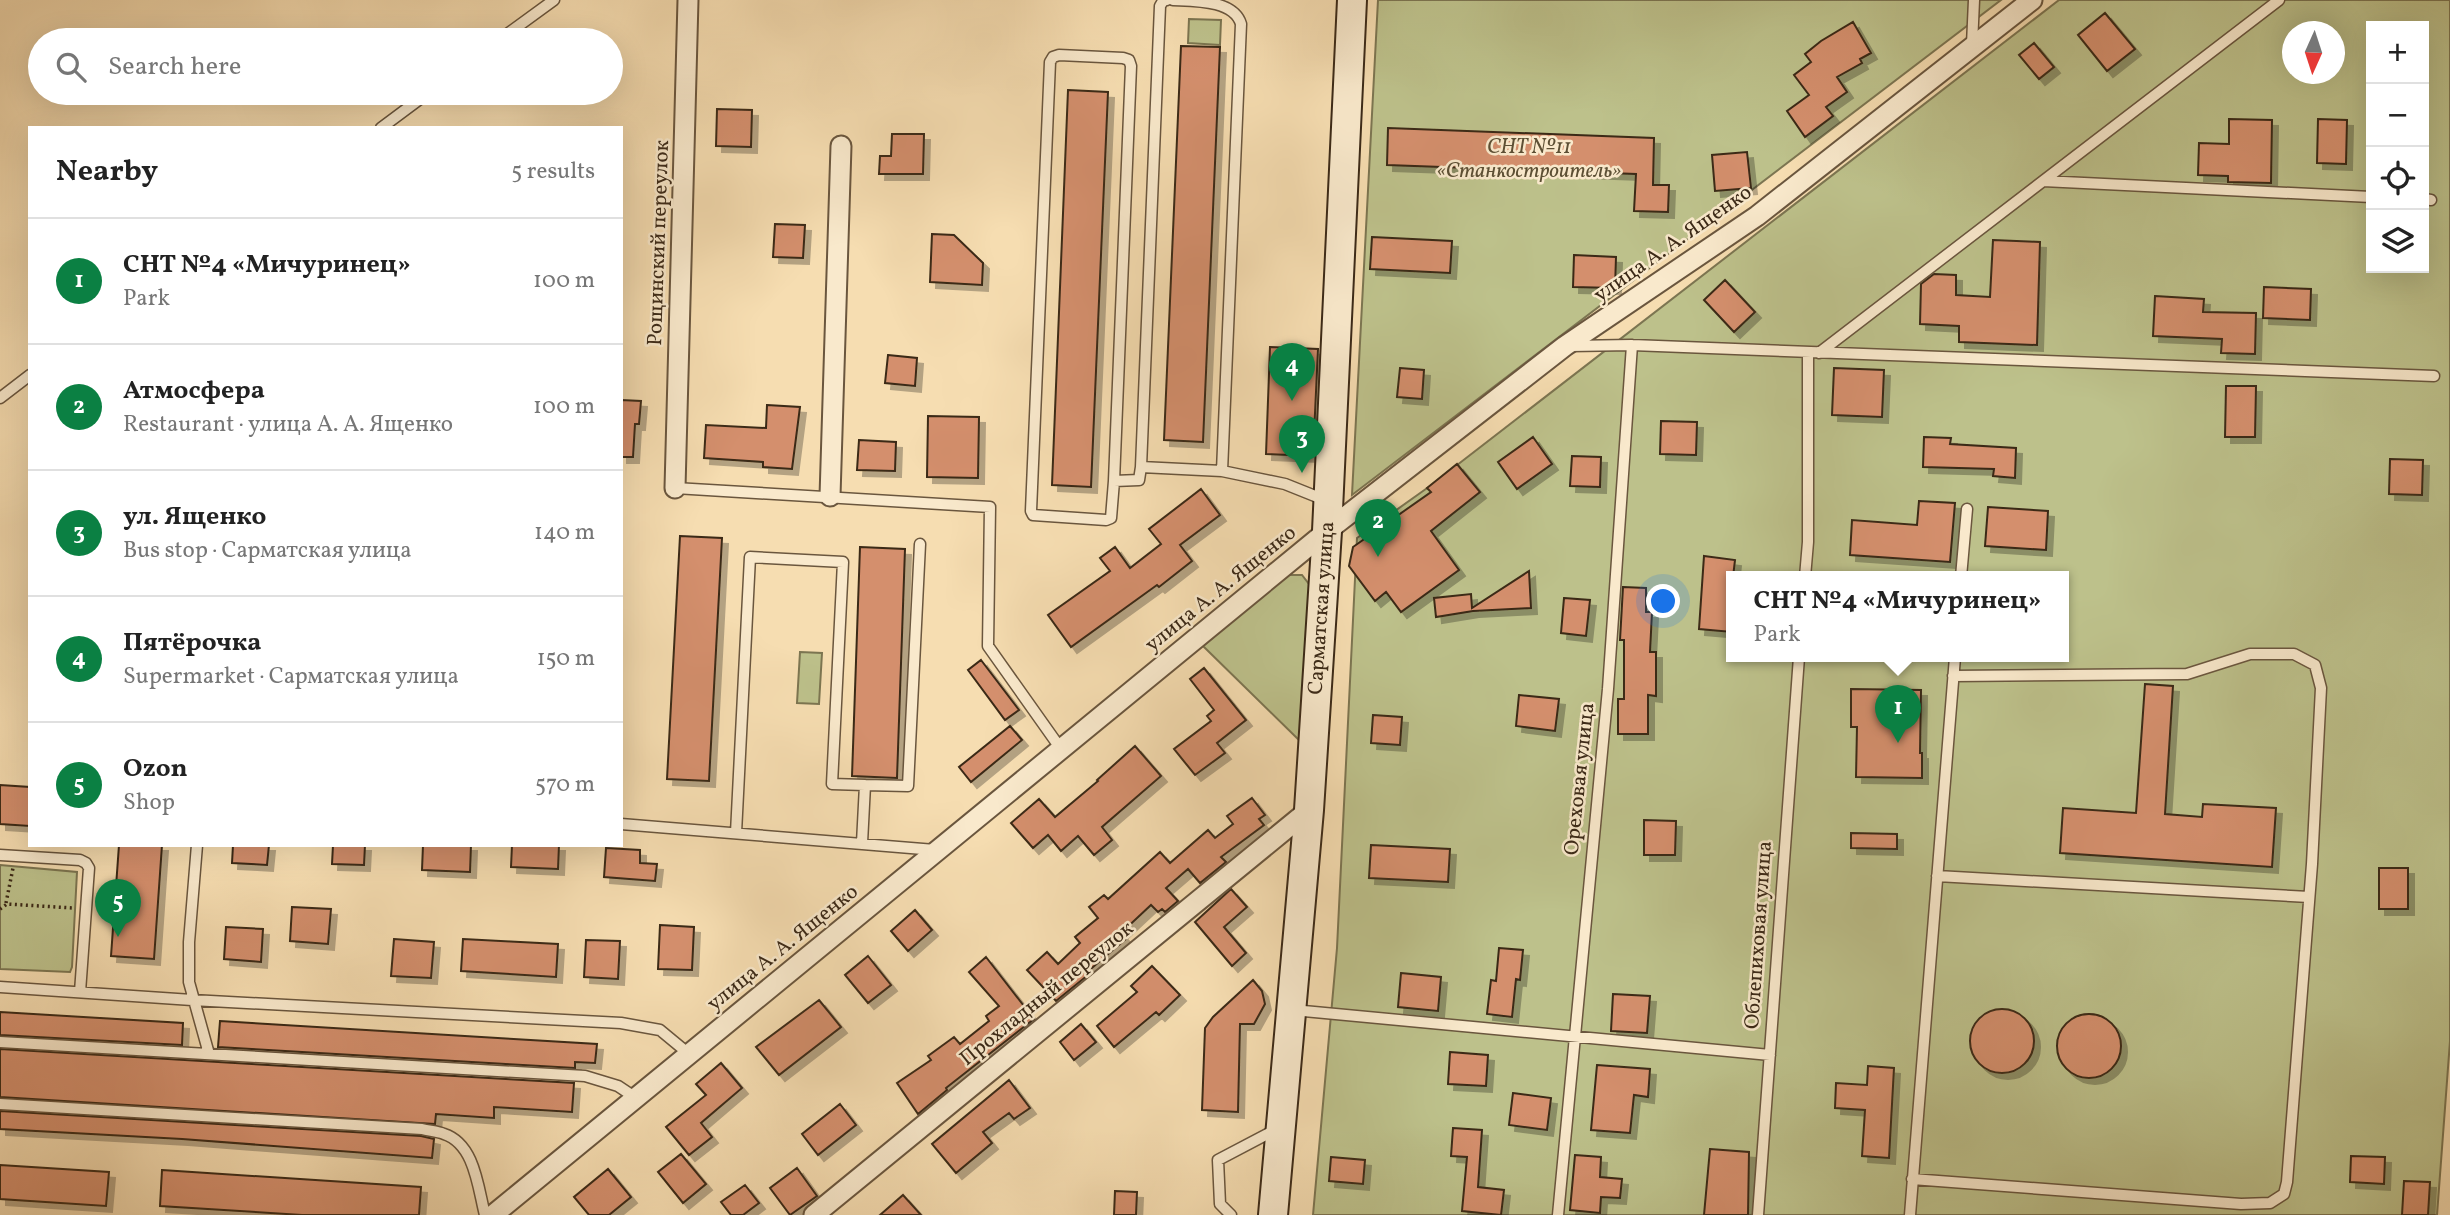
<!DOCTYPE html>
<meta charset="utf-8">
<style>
:root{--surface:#fff;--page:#f2f2f2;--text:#222;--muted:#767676;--line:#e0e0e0;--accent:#0b8043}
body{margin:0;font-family:Vollkorn,serif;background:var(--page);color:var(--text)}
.controls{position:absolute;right:21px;top:21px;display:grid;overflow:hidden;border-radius:0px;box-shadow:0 7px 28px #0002}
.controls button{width:63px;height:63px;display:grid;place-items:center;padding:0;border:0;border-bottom:2px solid var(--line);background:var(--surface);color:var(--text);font:35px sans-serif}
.compass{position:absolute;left:2282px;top:21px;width:63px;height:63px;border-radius:50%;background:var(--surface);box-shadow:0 7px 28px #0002;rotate:183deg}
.you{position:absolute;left:1664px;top:602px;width:24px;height:24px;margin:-18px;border:5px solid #fff;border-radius:50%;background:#1a73e8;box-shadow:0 0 0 10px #1a73e833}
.badge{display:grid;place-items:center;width:46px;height:46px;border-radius:50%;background:var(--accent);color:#fff;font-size:23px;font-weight:700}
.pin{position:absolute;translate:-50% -58px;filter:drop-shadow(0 2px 4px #0008)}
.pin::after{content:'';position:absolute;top:37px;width:24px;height:21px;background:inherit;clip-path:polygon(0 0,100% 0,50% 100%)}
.popup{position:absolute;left:1726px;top:571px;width:343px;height:91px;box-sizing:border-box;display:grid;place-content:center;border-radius:0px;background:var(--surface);filter:drop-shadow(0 2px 5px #0005);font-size:23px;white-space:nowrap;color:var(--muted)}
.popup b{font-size:26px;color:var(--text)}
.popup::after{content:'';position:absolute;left:50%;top:100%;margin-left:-14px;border:14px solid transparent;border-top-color:var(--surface)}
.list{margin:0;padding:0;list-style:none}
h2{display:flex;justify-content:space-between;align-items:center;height:91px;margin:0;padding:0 28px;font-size:30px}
h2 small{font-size:23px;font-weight:400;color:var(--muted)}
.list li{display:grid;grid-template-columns:46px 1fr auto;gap:21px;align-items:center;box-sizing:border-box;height:126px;padding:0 28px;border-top:2px solid var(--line)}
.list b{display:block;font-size:26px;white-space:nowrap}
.list p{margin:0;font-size:23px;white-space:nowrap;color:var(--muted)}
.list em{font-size:23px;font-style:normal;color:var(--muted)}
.icon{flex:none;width:38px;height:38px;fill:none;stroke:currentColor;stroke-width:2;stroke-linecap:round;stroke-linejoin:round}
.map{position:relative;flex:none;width:2450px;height:1215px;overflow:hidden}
.search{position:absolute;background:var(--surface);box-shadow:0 7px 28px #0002;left:28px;top:28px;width:595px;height:77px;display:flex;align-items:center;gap:18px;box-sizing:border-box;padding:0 24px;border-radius:38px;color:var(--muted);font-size:26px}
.panel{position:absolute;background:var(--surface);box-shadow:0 7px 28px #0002;left:28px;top:126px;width:595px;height:721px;border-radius:0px}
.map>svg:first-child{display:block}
.green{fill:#bdc18b;stroke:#7c7551;stroke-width:2;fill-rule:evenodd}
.building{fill:#d48f6d;stroke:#3b2917;stroke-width:2;filter:url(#shadow)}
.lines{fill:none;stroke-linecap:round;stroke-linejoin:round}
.lane-casing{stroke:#6a563e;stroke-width:13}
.street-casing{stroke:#6a563e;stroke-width:23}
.secondary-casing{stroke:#3b2917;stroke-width:32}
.path{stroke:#3b2917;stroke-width:3.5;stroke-dasharray:2 3.5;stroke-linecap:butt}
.lane{stroke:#f9e9cc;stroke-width:10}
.street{stroke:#f9e9cc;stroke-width:19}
.secondary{stroke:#f9e9cc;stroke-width:28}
.labels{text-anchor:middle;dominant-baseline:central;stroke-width:5;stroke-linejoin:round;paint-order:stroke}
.park-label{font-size:21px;font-style:italic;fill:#5c4f34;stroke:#f9e9cc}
.street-label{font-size:21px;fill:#3b2917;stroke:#f9e9cc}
</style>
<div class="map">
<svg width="2450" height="1215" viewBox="0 0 2450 1215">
<defs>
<filter id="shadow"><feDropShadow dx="6" dy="6" stdDeviation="0" flood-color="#0004"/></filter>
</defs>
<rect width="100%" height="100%" fill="#f6ddb1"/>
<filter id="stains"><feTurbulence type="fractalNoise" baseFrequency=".00286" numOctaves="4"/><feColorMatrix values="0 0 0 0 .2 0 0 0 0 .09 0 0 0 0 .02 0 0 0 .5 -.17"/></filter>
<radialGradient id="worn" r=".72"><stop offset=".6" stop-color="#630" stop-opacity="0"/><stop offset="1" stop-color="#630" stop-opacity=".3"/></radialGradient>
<!-- green -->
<path class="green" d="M1378,0h623l-649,495z
M2059,0h391v1041l-13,174h-1124l24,-267 20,-410 73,-52zM2371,26h53v242h-53zM2292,32h42v42h-42zM1732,577h332v80h-332z
M1189,19l32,1 -1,25 -32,-2z
M1286,575h16l13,17 -12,152 -100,-98z
M800,652l22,1 -3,51 -22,-1z
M0,865l77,7 -5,95 -2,5 -70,-3z"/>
<!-- building -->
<path class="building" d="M2105,13l30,36 -28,22 -29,-36z
M1853,22l18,31 -11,6 2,4 -25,14 10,15 -21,15 7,9 -28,21 -18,-26 22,-16 -15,-20 17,-13 -6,-8 16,-13z
M2034,43l20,24 -15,12 -20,-24z
M1181,46l39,1 -17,395 -39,-2z
M1068,90l40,2 -17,395 -39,-2z
M717,109l35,1 -1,37 -35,-1z
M2229,119l43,1 -1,63 -43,-1v-6l-30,-1 1,-32 30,1z
M2318,119l29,1 -1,44 -29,-1z
M1388,128l266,10 -1,47h16l-1,27 -34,-1 2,-37 -249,-9z
M892,134h32l-1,40h-44l1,-18h11z
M1747,152l4,36 -36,3 -3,-36z
M775,224l30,1 -2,33 -30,-1z
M932,234l22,1 29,28 -1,22 -52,-3z
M1372,237l80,4 -2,32 -80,-4z
M1993,240l47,2 -3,103 -78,-3v-16l-39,-2 1,-40 13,-10 22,1v20l34,2z
M1574,255l42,2 -1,31 -42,-1z
M1725,280l30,32 -21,20 -30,-32z
M2264,287l47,2 -1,31 -47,-2z
M2155,296l49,3 -1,13 53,1 -1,41 -34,-1 1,-14 -69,-3z
M1270,347l48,2 -5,107 -47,-2z
M888,355l29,3 -2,28 -30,-3z
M1400,368l24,2 -2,29 -25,-2z
M1834,368l50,2 -2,47 -50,-2z
M2226,386h30l-1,51h-30z
M621,400l20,1 -2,23h-4l-2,33h-12z
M767,405l33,2 -8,62 -29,-2v-5l-59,-4 2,-33 60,3z
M928,416l51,1 -1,61 -51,-1z
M1661,421l36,1 -1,33 -36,-1z
M1533,437l19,27 -35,25 -19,-27z
M1924,437l27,1 -1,6 66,4 -1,30 -22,-2 1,-7 -71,-2z
M859,440l37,2 -1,29 -38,-1z
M1572,456l29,1 -1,30 -30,-1z
M2390,459l33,1 -1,35 -33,-1z
M1457,464l23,28 -49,39 28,39 -58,42 -15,-20 -11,9 -26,-35 4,-19 78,-55 -4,-4z
M1201,489l19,26 -40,30 12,16 -33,26 -2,-2 -86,62 -23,-32 62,-44 -10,-13 15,-11 15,21 31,-24 -12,-15z
M1919,501l36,2 -5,59 -100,-7 2,-35 65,5z
M1988,507l60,4 -2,39 -61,-4z
M680,536l42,2 -13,243 -42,-2z
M860,547l45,2 -8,229 -45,-2z
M1704,556l31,4 -6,51h3v21l-33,-3z
M1529,571l2,37 -58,3 -37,6 -2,-19 37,-4 1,14z
M1623,587l23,1v24h6l-2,40h6v44l-8,-1v39h-30v-35h6v-59h-4z
M1564,598l26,2 -4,36 -25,-3z
M981,660l38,50 -14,10 -37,-50z
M1204,668l42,52 -29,23 8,10 -30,22 -21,-26 37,-28 -4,-5 7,-6 -24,-31z
M2145,684l28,2 -8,128 37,3 1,-13 73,4 -4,59 -212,-14 3,-45 73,5z
M1851,689l70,1 -1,63h2v25l-66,-1 1,-50h-6z
M1519,695l40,4 -4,32 -39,-5z
M1373,715l29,2 -2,28 -29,-2z
M1010,726l12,14 -51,42 -12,-15z
M1135,746l26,30 -59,51 10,13 -18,15 -16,-19 -17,15 -13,-16 -15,13 -22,-25 28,-24 16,18 43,-36 -1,-1z
M0,785l30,2v39l-30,-2z
M1252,798l13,17 -6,4 5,6 -43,32 5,5 -26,21 -12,-14 -22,19 12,13 -13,11 -3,-3 -4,3 -7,-7 -30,28 5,6 -40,34 2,2 -32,26 -29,-31 20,-18 11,12 22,-21 -5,-6 23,-19 -9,-11 15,-12 4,4 52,-47 10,11 38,-33 7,8 18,-14 -6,-8z
M1644,820l32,1 -1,34h-31z
M1851,833l46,1v15l-46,-1z
M119,845h43l-8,114 -43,-3z
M233,845h36l-2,20 -35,-2z
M333,845h32l-1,20 -32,-1z
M423,845h48l-1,27 -48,-2z
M512,845h47l-1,24 -47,-2z
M1371,845l79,4 -2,33 -79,-4z
M606,848l34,2v13l17,1 -2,17 -51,-4z
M2379,868h29v41h-29z
M1231,889l16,18 -23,20 22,26 -14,13 -37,-44z
M292,907l39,2 -3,35 -38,-3z
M915,910l17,20 -24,21 -17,-20z
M660,925l34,2 -2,43 -34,-1z
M226,927l37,2 -2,33 -37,-3z
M394,939l40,3 -3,36 -40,-2z
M463,939l95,5 -2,33 -95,-6z
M586,940l34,1 -2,38 -34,-2z
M1499,948l24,2 -3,30 -4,-1 -4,38 -25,-3 4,-34 5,1z
M868,956l23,29 -23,18 -23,-28z
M986,957l48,62 -88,69 1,2 -29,24 -21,-31 34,-23 -3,-4 26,-19 6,7 29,-23 -3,-5 13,-10 -30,-34z
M1152,966l28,29 -21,20 -3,-3 -42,35 -17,-21 40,-34 -6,-6z
M1401,973l40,4 -3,34 -40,-4z
M1253,980l9,11 3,13 -11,20h-14l-2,88 -36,-2 3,-82 8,-11z
M1613,994l37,2 -3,37 -36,-2z
M819,1000l22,27 -62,48 -23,-28z
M1970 1041a32 32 0 1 1 64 0a32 32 0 1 1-64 0Z
M0,1012l183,11 -1,22 -182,-10z
M2057 1046a32 32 0 1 1 64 0a32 32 0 1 1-64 0Z
M220,1021l377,23 -2,19 -20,-1v6l-357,-21z
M1081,1024l15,18 -22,18 -14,-18z
M0,1049l574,34 -2,29 -78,-5v11l-58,-4 -1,10 -435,-27z
M1450,1052l38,3 -2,31 -38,-2z
M721,1063l21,25 -41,35 11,14 -23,18 -23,-28 40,-32 -10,-11z
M1597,1065l53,4 -2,28 -14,-2 -4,38 -39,-3z
M1868,1066l26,2 -5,90 -27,-2 3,-46 -30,-2 1,-25 31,2z
M1009,1080l21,28 -16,11 -5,-6 -26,19 9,11 -36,30 -24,-29z
M1513,1093l38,5 -4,32 -38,-5z
M840,1104l16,21 -38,30 -16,-21z
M0,1111l421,25 13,3 -2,19 -250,-19 -182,-10z
M1453,1128l29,2 -4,57 26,3 -3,25 -39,-4 5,-54 -16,-1z
M1710,1149l39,3 -1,63h-44z
M681,1154l25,30 -23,19 -25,-31z
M1575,1155l26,2 -1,20 22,2 -2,19 -19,-1 -1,16 -30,-3z
M2351,1156l34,1 -1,27 -34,-2z
M1331,1157l34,3 -2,24 -34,-3z
M0,1165l109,7 -3,34 -106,-7z
M797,1168l20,28 -27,19 -20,-27z
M608,1169l23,28 -22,18h-20l-15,-18z
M162,1170l259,17 -2,28h-117l-142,-9z
M2404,1181l26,1 -2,33h-26z
M745,1185l14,18 -16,12h-12l-10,-13z
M1115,1191l22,1 -1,23h-22z
M903,1195l18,20h-41z"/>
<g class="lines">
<defs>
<path id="lane" d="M1167,0l-4,1 -3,5 -19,461 81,4 63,13 40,16
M1173,0c22,1 61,0 68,24l-19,447
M499,40l55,-40
M1972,45l2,-45
M381,128l47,-35
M2043,181l328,16
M2424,199l7,1
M1570,346l62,-1 802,31
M1819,353l460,-353
M0,398l30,-23
M1114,481l17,-415 -2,-6 -6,-2 -64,-3 -6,2 -3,5 -19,449 2,4 73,5 5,-2 3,-37 25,-1 2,-13
M675,488l315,19 -2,139 73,103
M1805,577l3,-35v-189
M1961,577l6,-68
M865,785l43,1 12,-242
M621,824l314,26
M736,833l14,-276 93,5 -11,222 33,1 -3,58
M197,845l-8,97v40l20,72
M0,855l80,5 6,3 3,5 -9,124
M1937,876l372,21
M0,987l192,13 429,23 39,7 29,24
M1293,1010l477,45
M0,1042l585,34 33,10 18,12
M0,1104l422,25c7,2 15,2 22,5 31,10 34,54 41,81
M1912,1179l329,25 29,-1 14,-9 3,-12 25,-318 9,-176 -6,-23 -21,-11h-44l-63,20 -234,2
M1231,1215l-11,-11 -2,-44 59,-31
M1558,1215l50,-526 24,-344
M1758,1215l41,-558
M1910,1215l45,-558"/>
<path id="street" d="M675,488l13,-488
M830,496l11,-350
M493,1215l834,-684 238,-185 192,-130 275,-216
M814,1215l495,-405"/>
<path id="secondary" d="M1273,1215l36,-405 18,-279 25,-531"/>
</defs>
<!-- lane casing -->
<use href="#lane" class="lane-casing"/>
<!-- street casing -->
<use href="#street" class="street-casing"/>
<!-- secondary casing -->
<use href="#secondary" class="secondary-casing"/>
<!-- path -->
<path class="path" d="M6,903l7,-35
M0,909l7,-5 66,4"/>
<!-- lane -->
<use href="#lane" class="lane"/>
<!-- street -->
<use href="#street" class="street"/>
<!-- secondary -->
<use href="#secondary" class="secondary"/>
</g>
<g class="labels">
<!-- park labels -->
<g class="park-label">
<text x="1529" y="147">СНТ №11<tspan x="1529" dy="24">«Станкостроитель»</tspan></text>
</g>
<!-- street labels -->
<g class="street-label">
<text transform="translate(659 243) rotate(-88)">Рощинский переулок</text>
<text transform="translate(1673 244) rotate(-35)">улица А. А. Ященко</text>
<text transform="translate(1221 589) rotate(-39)">улица А. А. Ященко</text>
<text transform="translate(1322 608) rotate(-86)">Сарматская улица</text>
<text transform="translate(1580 779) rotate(-84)">Ореховая улица</text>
<text transform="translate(1759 935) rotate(-86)">Облепиховая улица</text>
<text transform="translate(783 948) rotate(-39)">улица А. А. Ященко</text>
<text transform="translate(1047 994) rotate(-39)">Прохладный переулок</text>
</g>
</g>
<rect width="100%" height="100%" filter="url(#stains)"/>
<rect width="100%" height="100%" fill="url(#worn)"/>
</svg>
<div class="controls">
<button>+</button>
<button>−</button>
<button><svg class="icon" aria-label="locate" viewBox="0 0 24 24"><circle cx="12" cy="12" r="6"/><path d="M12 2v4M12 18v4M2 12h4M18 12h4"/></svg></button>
<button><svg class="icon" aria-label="layers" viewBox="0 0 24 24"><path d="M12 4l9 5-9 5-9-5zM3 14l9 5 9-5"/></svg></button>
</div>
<svg class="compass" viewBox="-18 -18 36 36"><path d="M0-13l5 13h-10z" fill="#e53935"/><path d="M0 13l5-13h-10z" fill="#767676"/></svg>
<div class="you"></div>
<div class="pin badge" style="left:1898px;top:743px">1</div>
<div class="popup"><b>СНТ №4 «Мичуринец»</b>Park</div>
<div class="pin badge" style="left:1378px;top:557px">2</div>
<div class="pin badge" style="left:1302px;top:473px">3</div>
<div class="pin badge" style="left:1292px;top:401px">4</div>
<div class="pin badge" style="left:118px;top:937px">5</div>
<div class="search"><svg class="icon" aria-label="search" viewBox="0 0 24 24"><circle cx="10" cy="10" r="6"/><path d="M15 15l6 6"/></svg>Search here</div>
<section class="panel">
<h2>Nearby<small>5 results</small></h2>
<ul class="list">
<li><span class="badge">1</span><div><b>СНТ №4 «Мичуринец»</b><p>Park</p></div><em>100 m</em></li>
<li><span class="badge">2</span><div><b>Атмосфера</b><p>Restaurant · улица А. А. Ященко</p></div><em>100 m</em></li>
<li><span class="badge">3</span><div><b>ул. Ященко</b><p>Bus stop · Сарматская улица</p></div><em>140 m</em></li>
<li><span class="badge">4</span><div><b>Пятёрочка</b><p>Supermarket · Сарматская улица</p></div><em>150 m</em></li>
<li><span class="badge">5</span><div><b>Ozon</b><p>Shop</p></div><em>570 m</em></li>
</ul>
</section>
</div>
